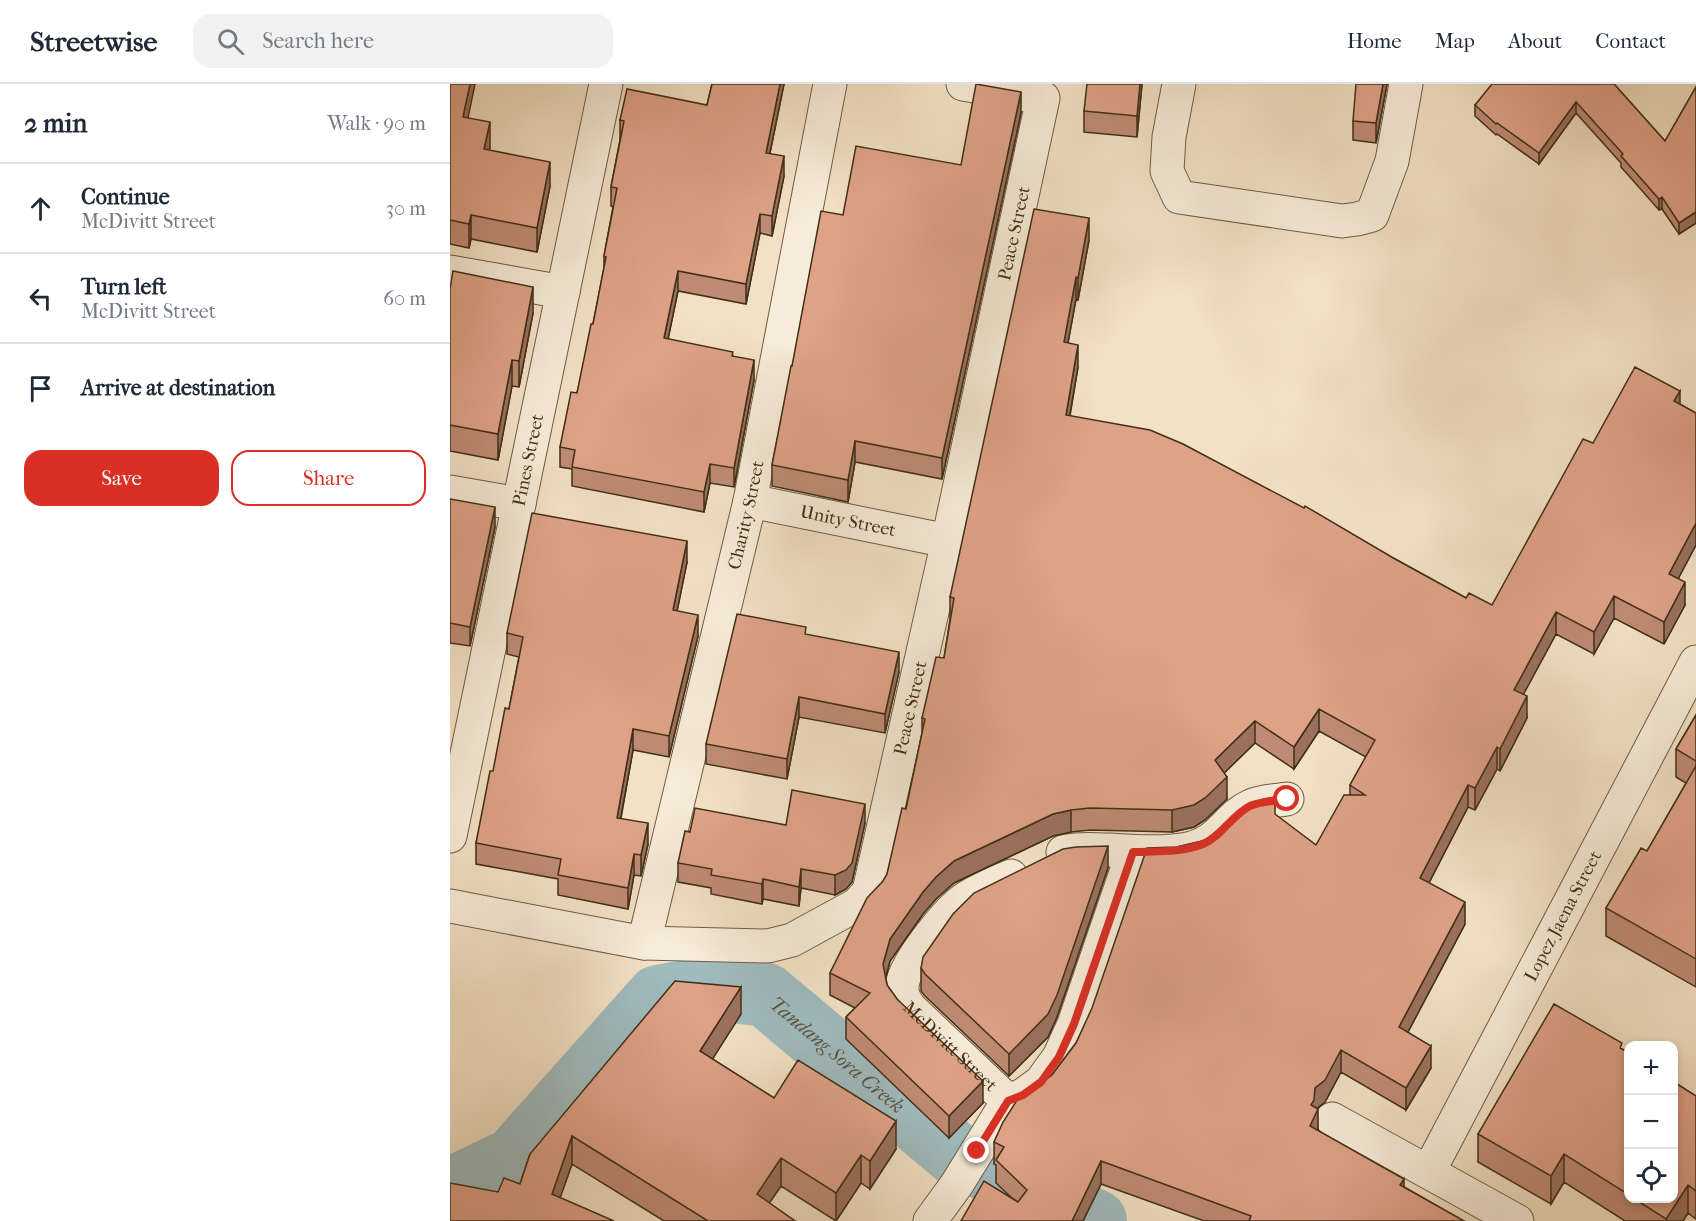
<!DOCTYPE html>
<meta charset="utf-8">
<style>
:root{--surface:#fff;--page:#f2f2f3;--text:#1f2937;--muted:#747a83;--line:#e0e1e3;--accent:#d93025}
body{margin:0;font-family:"IM FELL French Canon",serif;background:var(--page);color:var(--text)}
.controls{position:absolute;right:18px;bottom:18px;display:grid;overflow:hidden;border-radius:12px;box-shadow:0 3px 9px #0003}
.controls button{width:54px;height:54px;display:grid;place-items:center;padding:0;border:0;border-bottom:2px solid var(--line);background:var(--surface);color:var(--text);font:30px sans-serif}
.stop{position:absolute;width:18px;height:18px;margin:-14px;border:4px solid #d93025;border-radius:50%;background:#fff}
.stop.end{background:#d93025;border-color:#fff;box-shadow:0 2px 6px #0008}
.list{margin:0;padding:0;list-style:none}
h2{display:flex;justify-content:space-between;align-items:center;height:78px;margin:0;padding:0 24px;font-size:26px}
h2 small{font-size:20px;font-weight:400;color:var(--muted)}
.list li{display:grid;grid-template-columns:39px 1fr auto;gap:18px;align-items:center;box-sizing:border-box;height:90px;padding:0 24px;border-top:2px solid var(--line)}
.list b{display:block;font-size:22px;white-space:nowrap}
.list p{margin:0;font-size:20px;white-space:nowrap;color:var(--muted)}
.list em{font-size:20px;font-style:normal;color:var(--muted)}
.actions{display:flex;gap:12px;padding:18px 24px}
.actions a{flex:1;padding:14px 0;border:2px solid var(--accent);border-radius:18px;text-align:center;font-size:21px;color:var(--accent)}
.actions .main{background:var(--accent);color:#fff}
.icon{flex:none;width:33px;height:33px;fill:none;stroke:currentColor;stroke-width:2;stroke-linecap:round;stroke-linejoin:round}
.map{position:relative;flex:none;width:1246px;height:1137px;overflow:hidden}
header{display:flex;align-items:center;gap:36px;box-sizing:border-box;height:84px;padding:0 30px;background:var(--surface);border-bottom:2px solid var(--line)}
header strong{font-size:28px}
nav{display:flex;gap:33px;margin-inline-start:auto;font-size:21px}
.search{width:420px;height:54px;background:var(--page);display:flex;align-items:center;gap:15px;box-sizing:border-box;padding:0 21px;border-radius:18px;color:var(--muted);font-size:22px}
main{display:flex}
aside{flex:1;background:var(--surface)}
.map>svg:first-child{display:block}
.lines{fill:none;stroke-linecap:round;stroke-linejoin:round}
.river{stroke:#9fbbbe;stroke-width:64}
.minor-casing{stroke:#6d5c43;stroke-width:35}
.minor{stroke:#f7ecd9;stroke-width:33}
.wall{fill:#bf8b74;stroke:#402f18;stroke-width:1.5}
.shaded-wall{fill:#9b715e;stroke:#402f18;stroke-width:1.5}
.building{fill:#dea287;stroke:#402f18;stroke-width:1.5}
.route{stroke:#d93025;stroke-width:8}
.labels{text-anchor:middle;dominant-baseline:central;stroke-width:4.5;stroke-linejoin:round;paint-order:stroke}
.street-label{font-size:18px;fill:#402f18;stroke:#f7ecd9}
.water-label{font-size:20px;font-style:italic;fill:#585242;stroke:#f7ecd9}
</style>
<header>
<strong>Streetwise</strong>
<div class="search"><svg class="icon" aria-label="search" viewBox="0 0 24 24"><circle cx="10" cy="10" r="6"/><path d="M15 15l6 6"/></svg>Search here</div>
<nav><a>Home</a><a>Map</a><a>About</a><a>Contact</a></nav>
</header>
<main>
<aside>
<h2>2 min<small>Walk · 90 m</small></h2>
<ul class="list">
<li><svg class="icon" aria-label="ahead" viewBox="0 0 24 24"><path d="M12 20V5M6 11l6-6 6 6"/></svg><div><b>Continue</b><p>McDivitt Street</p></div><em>30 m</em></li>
<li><svg class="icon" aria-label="left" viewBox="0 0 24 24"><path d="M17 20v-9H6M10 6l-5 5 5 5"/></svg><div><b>Turn left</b><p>McDivitt Street</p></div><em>60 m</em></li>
<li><svg class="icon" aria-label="arrive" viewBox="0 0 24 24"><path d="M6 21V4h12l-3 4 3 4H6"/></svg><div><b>Arrive at destination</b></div></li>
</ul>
<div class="actions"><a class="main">Save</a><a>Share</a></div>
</aside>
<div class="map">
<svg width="1246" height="1137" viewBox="0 0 1246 1137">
<rect width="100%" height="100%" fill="#f3e1c5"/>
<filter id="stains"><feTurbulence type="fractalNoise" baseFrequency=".00333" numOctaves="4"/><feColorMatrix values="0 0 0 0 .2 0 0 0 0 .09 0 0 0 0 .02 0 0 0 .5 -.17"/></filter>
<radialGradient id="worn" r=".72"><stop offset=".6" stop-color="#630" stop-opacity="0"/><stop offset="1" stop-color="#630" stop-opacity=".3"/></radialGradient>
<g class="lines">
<!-- river -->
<path class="river" id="s1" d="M0,1102h8l56,-27 144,-162 49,-9 59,7 191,160 138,66"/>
<defs>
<g id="minor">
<path d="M729,0l-10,53 -2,34 12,26 163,24 15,-2 15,-4 20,-54 14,-77"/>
<path d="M0,188l113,20"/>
<path d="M0,408l69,12"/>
<path id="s2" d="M300,417l198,40"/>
<path id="s3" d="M0,752l156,-752"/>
<path d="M613,768c15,-4 31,-2 46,-2 25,2 58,4 83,-2 29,-8 36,-32 59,-42 10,-5 24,-5 36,-7"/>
<path id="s4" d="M561,792c-16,7 -35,14 -49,25 -17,13 -60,66 -60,86 0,9 3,14 8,21l98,93 15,-6 18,-13 18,-25 15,-33 59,-172"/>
<path id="s5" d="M0,822l194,37 124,3 24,-6 66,-36 11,-13 79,-350 95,-443 -80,-14"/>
<path id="s6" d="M194,859l106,-442 80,-417"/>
<path d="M882,1035l185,102"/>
<path id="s7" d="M979,1087l267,-509"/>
<path d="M480,1137l27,-37 51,-83"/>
</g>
</defs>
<!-- minor casing -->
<use href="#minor" class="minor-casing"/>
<!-- minor -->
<use href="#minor" class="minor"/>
</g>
<!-- wall -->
<path class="wall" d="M0,0l18,34 22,29 -1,3 61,36 -13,66 -66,-13 -2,9 -19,-4z
M262,0h72l-14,69 14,23 -12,60 -12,-3 -14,71 -68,-13 -10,48 65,17 21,24 -20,107 -24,-4 -6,29 -132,-26v-17l-12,-2v-20l17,-54 16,-69 11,-56v-12l9,-49 -2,-1v-19l9,-47v-20l87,-15z
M692,0l-5,53 -53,-5v-21z
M937,0l-11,59 -23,-3v-19z
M1164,0l51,57 31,-54v136l-17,11 -17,-25 -3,1 -38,-43v-4l-45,-50 -37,51 -42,-30 -1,1 -21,-19v-11z
M571,29l-79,366 -87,-17 -7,40 -76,-16v-21l20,-99 51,-151 118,-50z
M639,156l-11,60 -2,-1 -8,44 10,24 -8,49 325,143 71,39 26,7 101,-162 87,-39 16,9v132l-18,34 7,26 -21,39 -50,-26 -20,36 -38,-20 -33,60 4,24 -27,53 -3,-2 -22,41 -7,-3 -39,76 36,41 -57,108 23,36 -25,42 -65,-38 -16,30 -8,7 1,22 86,56 60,34h-260l-103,-37 -18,37h-122l54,-20 -19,-18v-18l-2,-1v-22l40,-54 18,-13 24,-32 101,-196 30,-7 68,-25 41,30 34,-50v-10l16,-28 -47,-26 -25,38 -39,-26 -31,30 3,26 -22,21 -11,7 -22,5 -82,-2 -19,2 -18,4 -99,47 -18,16 -13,15 -33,47 -4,17 1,7 10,14 86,104 -34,35 -103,-99v-22l9,-9 -25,-13v-22l57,-99 19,-65 16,-76v-15l22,-60 6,-39v-22z
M0,205l83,24 -14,74 -7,-1 -14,74 -48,-9z
M0,415l45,28 -25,119 -20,-3z
M237,478l-10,49 21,25 -29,121 -36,-7 -12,68 27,26 -7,32 -7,-1 -6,34 -70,-14v-16l-82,-15v-21l33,-134 10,-52 -12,-3v-21z
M356,551l93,37 -14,61 -86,-16 -12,62 -81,-15v-20z
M1246,631v272l-90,-51v-28l41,-57 39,-68 -10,-6v-28z
M415,739l-13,59 -6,7 -11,6 -34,-7 -2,18 -36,-7 -1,5 -51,-10v-6l-33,-6v-19l12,-31 96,-7z
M658,784l-51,149 -9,20 -39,39 -84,-80 -4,-5v-23z
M291,930l-29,45 62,39 122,51 -26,40 -9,-6 -25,38 -55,-35 -12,17 26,18h-131l-92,-57 -12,33 -62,-5 22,-8 10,-30z
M1172,965l7,4v145h45l22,-102v123l-8,-6 -5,8h-58l-61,-39 -13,22 -73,-42v-28z"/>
<!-- shaded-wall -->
<path class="shaded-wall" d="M20,0h5l-12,58v-25z
M330,0h4l-18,88v-19z
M690,0h2l-5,53v-21z
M933,0h4l-11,59v-20z
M571,8v21l-79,366v-21z
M1126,18v11l-37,51v-11z
M40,38v25l-6,26v-24z
M334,72v20l-12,60v-20z
M100,78v24l-13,66v-24z
M1212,113v12l-3,1v-11z
M1246,128v11l-17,11v-11z
M310,130v19l-14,71v-20z
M21,131v24l-2,9v-24z
M639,134v22l-11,60v-22z
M228,187v20l-14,67v-20z
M626,193v22l-12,65v-22z
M83,203v26l-14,74v-26z
M628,261v22l-12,70v-22z
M62,276v26l-14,74v-26z
M304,276v20l-20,107v-19z
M1230,307v22l-6,-12z
M405,357v21l-7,40v-22z
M260,380v19l-6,29v-20z
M45,423v20l-25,119v-19z
M1246,439v22l-27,51v-22z
M237,457v21l-14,69v-21z
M1235,498v23l-21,39v-22z
M1164,512v22l-20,36v-22z
M1106,528v22l-42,78v-22z
M248,531v21l-29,121v-21z
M449,568v20l-14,61v-19z
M1077,612v22l-27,53v-22z
M349,613v20l-12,62v-20z
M869,625v22l-25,38v-22z
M805,637v22l-40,39v-22z
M183,645v21l-16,88v-20z
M1047,663v22l-22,41v-22z
M777,693v22l-22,21 -11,7 -22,5v-22z
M1018,701v22l-48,93v-22z
M415,720v19l-13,59 -6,7 -11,6v-20z
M621,726v22l-18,4 -99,47 -18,16 -13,15 -33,47 -7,26v-23l7,-25 33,-47 13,-15 18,-16 99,-47z
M198,739v21l-7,32v-21z
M658,762v22l-51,149 -9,20 -39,39v-22z
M184,770v21l-6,34v-21z
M351,785v19l-2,18v-19z
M313,795v20l-1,5v-20z
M1015,818v22l-66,125v-22z
M291,903v27l-41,65v-28z
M981,962v22l-25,42v-22z
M891,966v22l-16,30 -10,8 3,-1v22l-8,17 1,-43 4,-17z
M533,997v22l-34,35v-22z
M446,1037v28l-26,40v-28z
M122,1052v28l-20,57v-27z
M1114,1070v28l-13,22v-28z
M411,1071v28l-25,38v-28z
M331,1074v28l-24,35v-27z
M651,1077v23l-18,37h-11z
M954,1095v22l-4,-16z
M1238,1101v28l-5,8h-17v-2z"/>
<!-- building -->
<path class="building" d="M0,0h20l-7,33 27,5 -6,27 66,13 -13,66 -66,-13 -2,9 -19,-4z
M262,0h68l-14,69 18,3 -12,60 -12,-2 -14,70 -68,-13 -14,67 69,14 -1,4 22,4 -20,108 -24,-4 -6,28 -132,-25 3,-17 -15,-3 11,-55 6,1 14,-69h2l13,-67 -2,-1 13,-68 -6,-1 13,-66 -4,-1 7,-31 80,16z
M526,0l45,8 -79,366 -87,-17 -7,39 -76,-15 19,-99h1l29,-155 22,4 13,-69 105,19z
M637,0h53l-3,32 -53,-5z
M906,0h27l-7,39 -23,-2z
M1042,0h122l51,57 31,-54v125l-17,11 -17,-26 -3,2 -38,-43 2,-2 -47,-52 -37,51 -42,-30 -1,1 -21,-19z
M584,125l55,9 -11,60 -2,-1 -12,65 14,3 -12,70 84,15 33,14 121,64 1,-2 90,53 71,39 3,-5 23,12 91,-166 10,4 42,-76 45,24 -6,10 22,12v110l-27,51 16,8 -21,40 -50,-26 -20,36 -38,-20 -42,78 13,6 -27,53 -3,-2 -22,41 -7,-3 -48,93 45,24 -66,125 32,19 -25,42 -65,-38 -16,30 -10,8 -1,12 -3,5 7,4 -8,17 94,53 -4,6 64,36h-215l2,-5 -150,-55 -29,60h-111l23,-40 34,21 9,-12 -31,-30 8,-13 -10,-5 9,-20 18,-28 13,-6 18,-13 24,-32 16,-35 55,-160 30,-1 30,-7 21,-13 25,-23 7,-4 15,-3v17l41,31 28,-50h21l-15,-10 25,-45 -56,-31 -25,38 -39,-26 -40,39 12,17 -22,21 -11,7 -22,5 -82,-2 -19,2 -18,4 -99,47 -18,16 -13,15 -33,47 -7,25 4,21 10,14 86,82 -34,35 -103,-99 24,-24 -40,-20 37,-75 16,-17 4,-7 15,-66 4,1 19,-90 -3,-1 14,-61 8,1 10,-60 -4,-1z
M3,187l80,16 -14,74 -7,-1 -14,74 -48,-9v-136z
M0,415l45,8 -25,120 -20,-4z
M82,429l155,28 -14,69 25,5 -29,121 -36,-7 -16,89 31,5 -7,32 -7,-1 -6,34 -70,-13 3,-16 -85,-16 14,-72h3l12,-63 4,1 14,-72 -16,-4z
M287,530l69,13 -1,7 94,18 -14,62 -86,-17 -12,62 -81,-15z
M1246,631v46l-20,-12z
M1246,682v193l-90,-51 35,-60 6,3z
M342,706l73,14 -13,59 -6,7 -11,5 -34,-6 -2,18 -36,-8 -1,5 -51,-9 1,-6 -34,-6 7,-32 5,1 5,-24 91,17z
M658,762l-51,149 -9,19 -39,40 -84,-80 -4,-6 2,-11 30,-43 21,-21 89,-44 13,-2z
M225,897l66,6 -41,64 74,47 24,-38 98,61 -26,40 -9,-6 -25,38 -55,-35 -24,36 38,27h-87l-136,-85 -20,58 62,27h-164v-38l48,9 6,-14 16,6 10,-30z
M1104,920l68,39 -2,5 9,5v142l-65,-41 -13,22 -73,-42z
M1224,998l22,14v95l-8,-6 -22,34 -33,-21h41z"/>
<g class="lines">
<!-- route -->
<path class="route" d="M527,1067l31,-50 15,-6 18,-13 18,-25 15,-33 59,-172c23,-1 48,1 70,-8 19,-8 29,-29 47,-38 11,-5 25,-5 37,-7"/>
</g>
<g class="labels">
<!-- street labels -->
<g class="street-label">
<text stroke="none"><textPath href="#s5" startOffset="1112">Peace Street</textPath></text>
<text stroke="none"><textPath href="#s3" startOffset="384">Pines Street</textPath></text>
<text stroke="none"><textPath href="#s6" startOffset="440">Charity Street</textPath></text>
<text stroke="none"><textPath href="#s2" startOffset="100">Unity Street</textPath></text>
<text stroke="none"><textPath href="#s5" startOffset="626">Peace Street</textPath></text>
<text stroke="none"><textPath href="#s7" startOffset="288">Lopez Jaena Street</textPath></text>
<text stroke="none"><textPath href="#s4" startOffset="240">McDivitt Street</textPath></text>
</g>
<!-- water labels -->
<g class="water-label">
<text stroke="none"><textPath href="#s1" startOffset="489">Tandang Sora Creek</textPath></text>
</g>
</g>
<rect width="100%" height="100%" filter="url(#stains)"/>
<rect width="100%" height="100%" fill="url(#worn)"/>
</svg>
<div class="controls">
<button>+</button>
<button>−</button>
<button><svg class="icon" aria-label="locate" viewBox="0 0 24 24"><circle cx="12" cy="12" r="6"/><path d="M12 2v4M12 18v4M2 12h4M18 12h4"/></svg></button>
</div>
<div class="stop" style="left:837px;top:715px"></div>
<div class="stop end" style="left:527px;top:1067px"></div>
</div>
</main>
